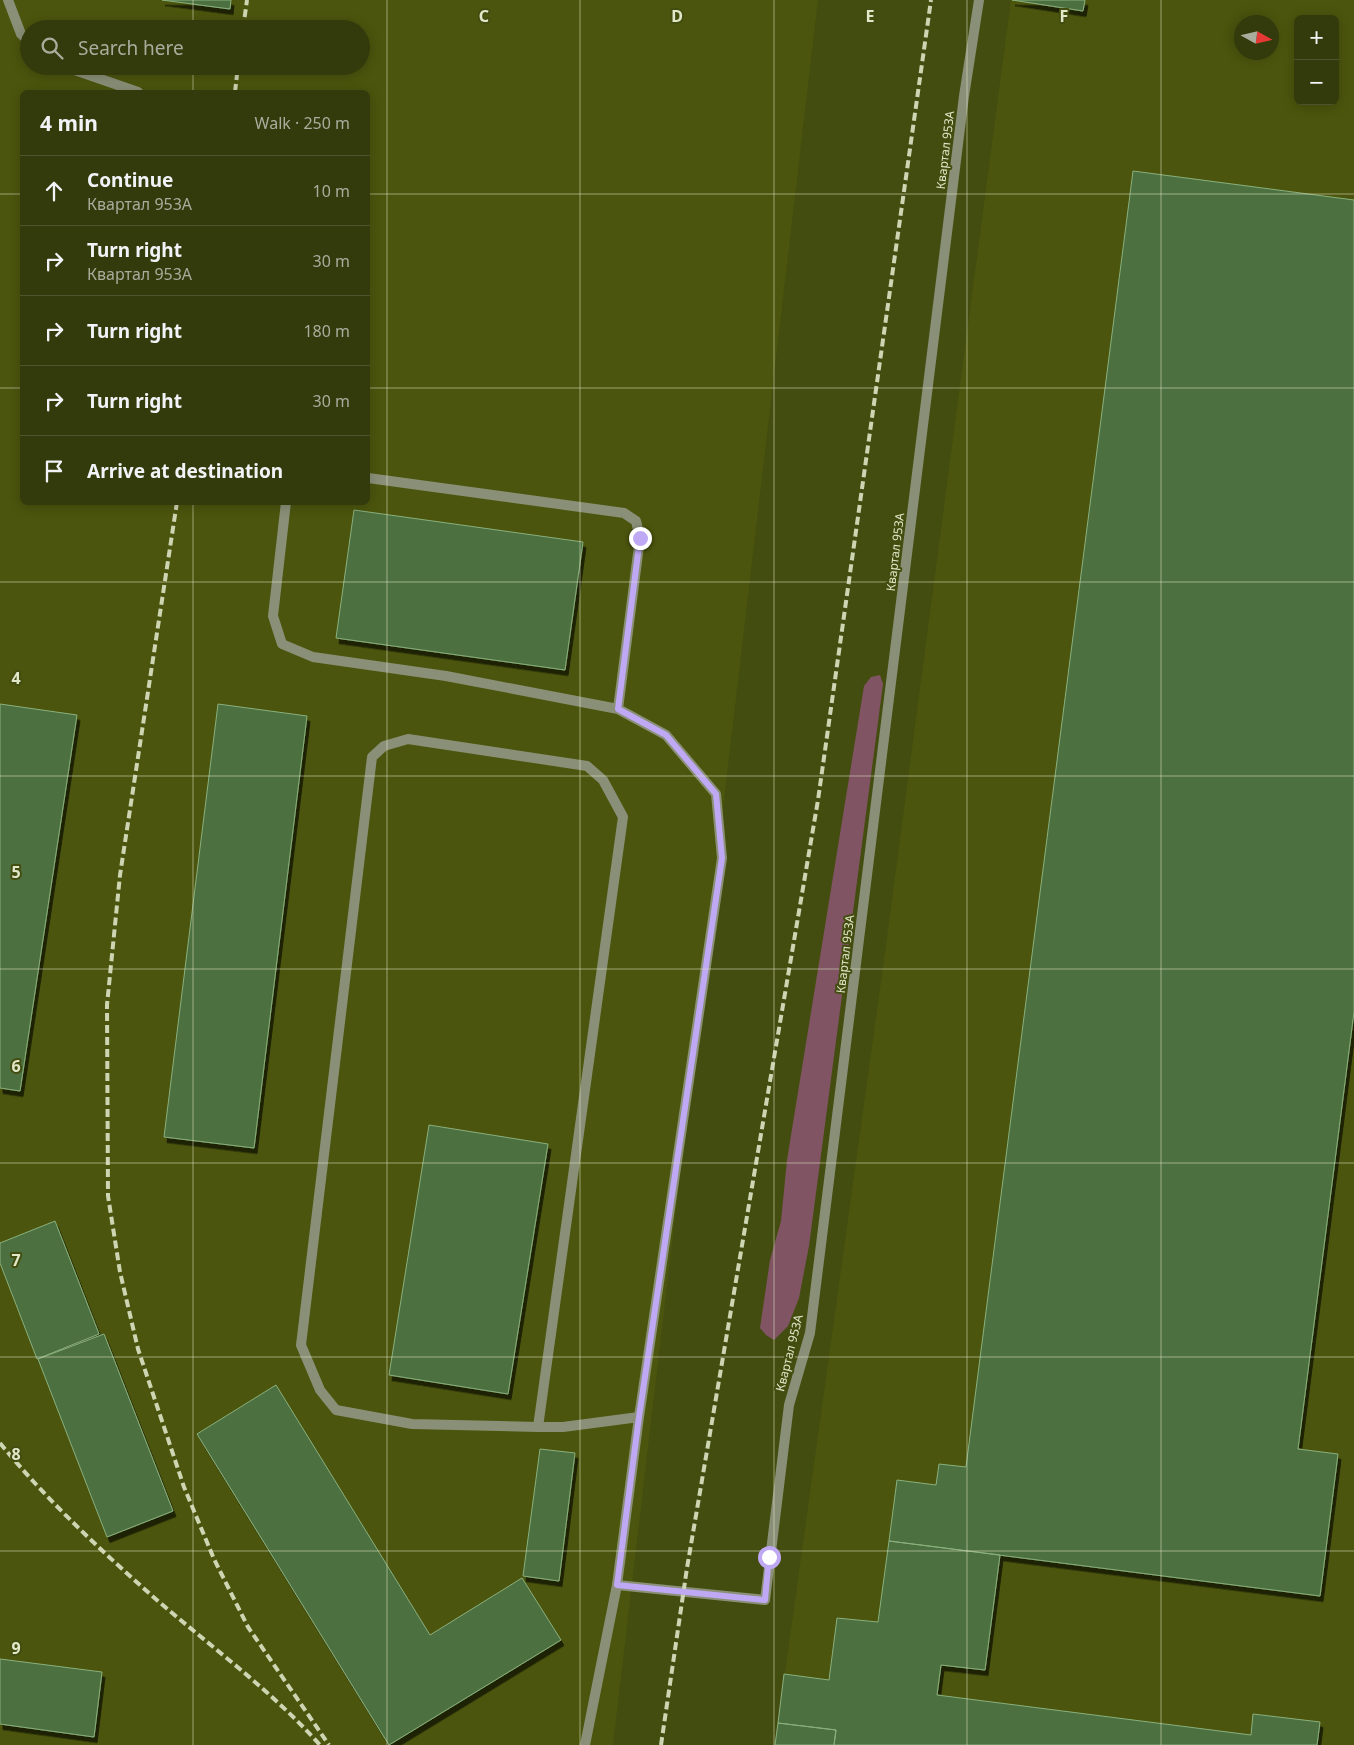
<!DOCTYPE html>
<meta charset="utf-8">
<style>
:root{--surface:#333a0c;--page:#3b4115;--text:#f1f3f6;--muted:#a9ad9d;--line:#4e542d}
body{margin:0;font-family:"Noto Sans",sans-serif;background:var(--page);color:var(--text)}
.controls{position:absolute;right:15px;top:15px;display:grid;overflow:hidden;border-radius:8px;box-shadow:0 2px 12px #0003}
.controls button{width:45px;height:45px;display:grid;place-items:center;padding:0;border:0;border-bottom:1px solid var(--line);background:var(--surface);color:var(--text);font:25px sans-serif}
.compass{position:absolute;left:1234px;top:15px;width:45px;height:45px;border-radius:50%;background:var(--surface);box-shadow:0 2px 12px #0003;rotate:98deg}
.stop{position:absolute;width:15px;height:15px;margin:-11px;border:4px solid #bfa8f4;border-radius:50%;background:#fff}
.stop.end{background:#bfa8f4;border-color:#fff;box-shadow:0 1px 5px #0008}
.list{margin:0;padding:0;list-style:none}
h2{display:flex;justify-content:space-between;align-items:center;height:65px;margin:0;padding:0 20px;font-size:21px}
h2 small{font-size:16px;font-weight:400;color:var(--muted)}
.list li{display:grid;grid-template-columns:32px 1fr auto;gap:15px;align-items:center;box-sizing:border-box;height:70px;padding:0 20px;border-top:1px solid var(--line)}
.list b{display:block;font-size:19px;white-space:nowrap}
.list p{margin:0;font-size:16px;white-space:nowrap;color:var(--muted)}
.list em{font-size:16px;font-style:normal;color:var(--muted)}
.icon{flex:none;width:28px;height:28px;fill:none;stroke:currentColor;stroke-width:2;stroke-linecap:round;stroke-linejoin:round}
.map{position:relative;flex:none;width:1354px;height:1745px;overflow:hidden}
.search{position:absolute;background:var(--surface);box-shadow:0 2px 12px #0003;left:20px;top:20px;width:350px;height:55px;display:flex;align-items:center;gap:12px;box-sizing:border-box;padding:0 18px;border-radius:28px;color:var(--muted);font-size:19px}
.panel{position:absolute;background:var(--surface);box-shadow:0 2px 12px #0003;left:20px;top:90px;width:350px;height:415px;border-radius:8px}
.map>svg:first-child{display:block}
.built{fill:#4b550d;fill-rule:evenodd}
.green{fill:#815463}
.building{fill:#4d7041;stroke:#8ab07d;filter:url(#shadow)}
.lines{fill:none;stroke-linecap:round;stroke-linejoin:round}
.service{stroke:#8a9077;stroke-width:10}
.minor{stroke:#8a9077;stroke-width:10}
.rail{stroke:#ced5b3;stroke-width:4;stroke-dasharray:8 4;stroke-linecap:butt}
.route{stroke:#bfa8f4;stroke-width:6}
.grid{fill:none;stroke:#e1e8c9;stroke-width:1;stroke-opacity:0.55}
.labels{text-anchor:middle;dominant-baseline:central;stroke-width:4;stroke-linejoin:round;paint-order:stroke}
.street-label{font-size:12px;fill:#e1e8c9;stroke:#444d10}
.grid-label{font-size:16px;text-anchor:middle;font-weight:bold;fill:#e1e8c9;stroke:#444d10;stroke-width:4;stroke-linejoin:round;paint-order:stroke}
</style>
<div class="map">
<svg width="1354" height="1745" viewBox="0 0 1354 1745">
<defs>
<filter id="shadow"><feDropShadow dx="3" dy="5.5" stdDeviation="0" flood-color="#0009"/></filter>
</defs>
<rect width="100%" height="100%" fill="#444d10"/>
<!-- built -->
<path class="built" d="M0,0h818l-205,1745h-613zM29,29h332v37h-332zM22,92h346v410h-346z
M1011,0h343v1745h-579l110,-792zM1298,19h37v82h-37zM1242,22h30v30h-30z"/>
<!-- green -->
<path class="green" d="M880,675l3,9 -74,562 -10,52 -11,28 -14,14 -8,-5 -6,-7 10,-68 11,-39 6,-61 77,-474 7,-9z"/>
<!-- building -->
<path class="building" d="M162,0h69l-1,9z
M1012,0h73l-2,11z
M1133,171l221,29v812l-56,437 40,5 -18,142 -431,-55 8,-61 39,5 3,-21 27,3z
M354,510l229,32 -18,128 -229,-32z
M0,704l77,11 -57,376 -20,-3z
M218,704l89,12 -53,432 -90,-11z
M429,1125l119,19 -40,250 -119,-19z
M55,1221l44,113 -62,25 -37,-96v-20z
M104,1334l69,177 -66,26 -69,-178z
M276,1385l154,250 92,-57 39,62 -172,105 -192,-311z
M540,1449l35,4 -16,128 -36,-5z
M889,1541l111,14 -15,115 -44,-5 -4,30 314,40 2,-21 67,8 -3,23h-483l2,-15 -58,-7 6,-49 45,6 8,-62 41,4z
M0,1659l102,13 -8,65 -94,-13z
M778,1723l58,7 -2,15h-59z"/>
<g class="lines">
<!-- service -->
<path class="service" d="M8,0l13,34 8,7
M63,66l75,26
M368,478l256,35 12,8 4,17 -22,171
M286,502l-13,114 9,28 31,13 133,19 172,33 48,26 50,59 6,64 -83,559 -22,168
M538,1427l85,-610 -20,-37 -16,-14 -179,-27 -24,7 -12,11 -71,588 19,45 16,20 76,14 126,3h25l76,-10"/>
<!-- minor -->
<path class="minor" d="M585,1745l32,-160 148,15 24,-195 21,-72 154,-1237 15,-96"/>
<!-- rail -->
<path class="rail" d="M243,29l4,-29
M235,92l3,-26
M177,502l-57,373 -13,130 1,191 12,76 18,77 46,138 30,72 34,68 81,118
M0,1443c45,55 97,104 150,151 57,50 119,94 170,151
M661,1745l26,-177 131,-768 113,-800"/>
</g>
<g class="lines">
<!-- route -->
<path class="route" d="M640,538l-22,171 48,26 50,59 6,64 -83,559 -22,168 148,15 4,-43"/>
</g>
<!-- grid -->
<path class="grid" d="M193,0v29M387,0v1745M580,0v1745M774,0v1745M967,0v1745M1161,0v1745M193,66v26M0,194h22M368,194h986M0,388h22M368,388h986M193,502v1243M0,582h1354M0,776h1354M0,969h1354M0,1163h1354M0,1357h1354M0,1551h1354"/>
<g class="labels">
<!-- street labels -->
<g class="street-label">
<text transform="translate(945 150) rotate(-83)">Квартал 953А</text>
<text transform="translate(895 552) rotate(-83)">Квартал 953А</text>
<text transform="translate(845 954) rotate(-83)">Квартал 953А</text>
<text transform="translate(789 1353) rotate(-76)">Квартал 953А</text>
</g>
</g>
<g class="grid-label">
<text x="484" y="22">C</text>
<text x="677" y="22">D</text>
<text x="870" y="22">E</text>
<text x="1064" y="22">F</text>
<text x="16" y="684">4</text>
<text x="16" y="878">5</text>
<text x="16" y="1072">6</text>
<text x="16" y="1266">7</text>
<text x="16" y="1460">8</text>
<text x="16" y="1654">9</text>
</g>
</svg>
<div class="controls">
<button>+</button>
<button>−</button>
</div>
<svg class="compass" viewBox="-18 -18 36 36"><path d="M0-13l5 13h-10z" fill="#e53935"/><path d="M0 13l5-13h-10z" fill="#a9ad9d"/></svg>
<div class="stop" style="left:769px;top:1557px"></div>
<div class="stop end" style="left:640px;top:538px"></div>
<div class="search"><svg class="icon" aria-label="search" viewBox="0 0 24 24"><circle cx="10" cy="10" r="6"/><path d="M15 15l6 6"/></svg>Search here</div>
<section class="panel">
<h2>4 min<small>Walk · 250 m</small></h2>
<ul class="list">
<li><svg class="icon" aria-label="ahead" viewBox="0 0 24 24"><path d="M12 20V5M6 11l6-6 6 6"/></svg><div><b>Continue</b><p>Квартал 953А</p></div><em>10 m</em></li>
<li><svg class="icon" aria-label="right" viewBox="0 0 24 24"><path d="M7 20v-9h11M14 6l5 5-5 5"/></svg><div><b>Turn right</b><p>Квартал 953А</p></div><em>30 m</em></li>
<li><svg class="icon" aria-label="right" viewBox="0 0 24 24"><path d="M7 20v-9h11M14 6l5 5-5 5"/></svg><div><b>Turn right</b></div><em>180 m</em></li>
<li><svg class="icon" aria-label="right" viewBox="0 0 24 24"><path d="M7 20v-9h11M14 6l5 5-5 5"/></svg><div><b>Turn right</b></div><em>30 m</em></li>
<li><svg class="icon" aria-label="arrive" viewBox="0 0 24 24"><path d="M6 21V4h12l-3 4 3 4H6"/></svg><div><b>Arrive at destination</b></div></li>
</ul>
</section>
</div>
